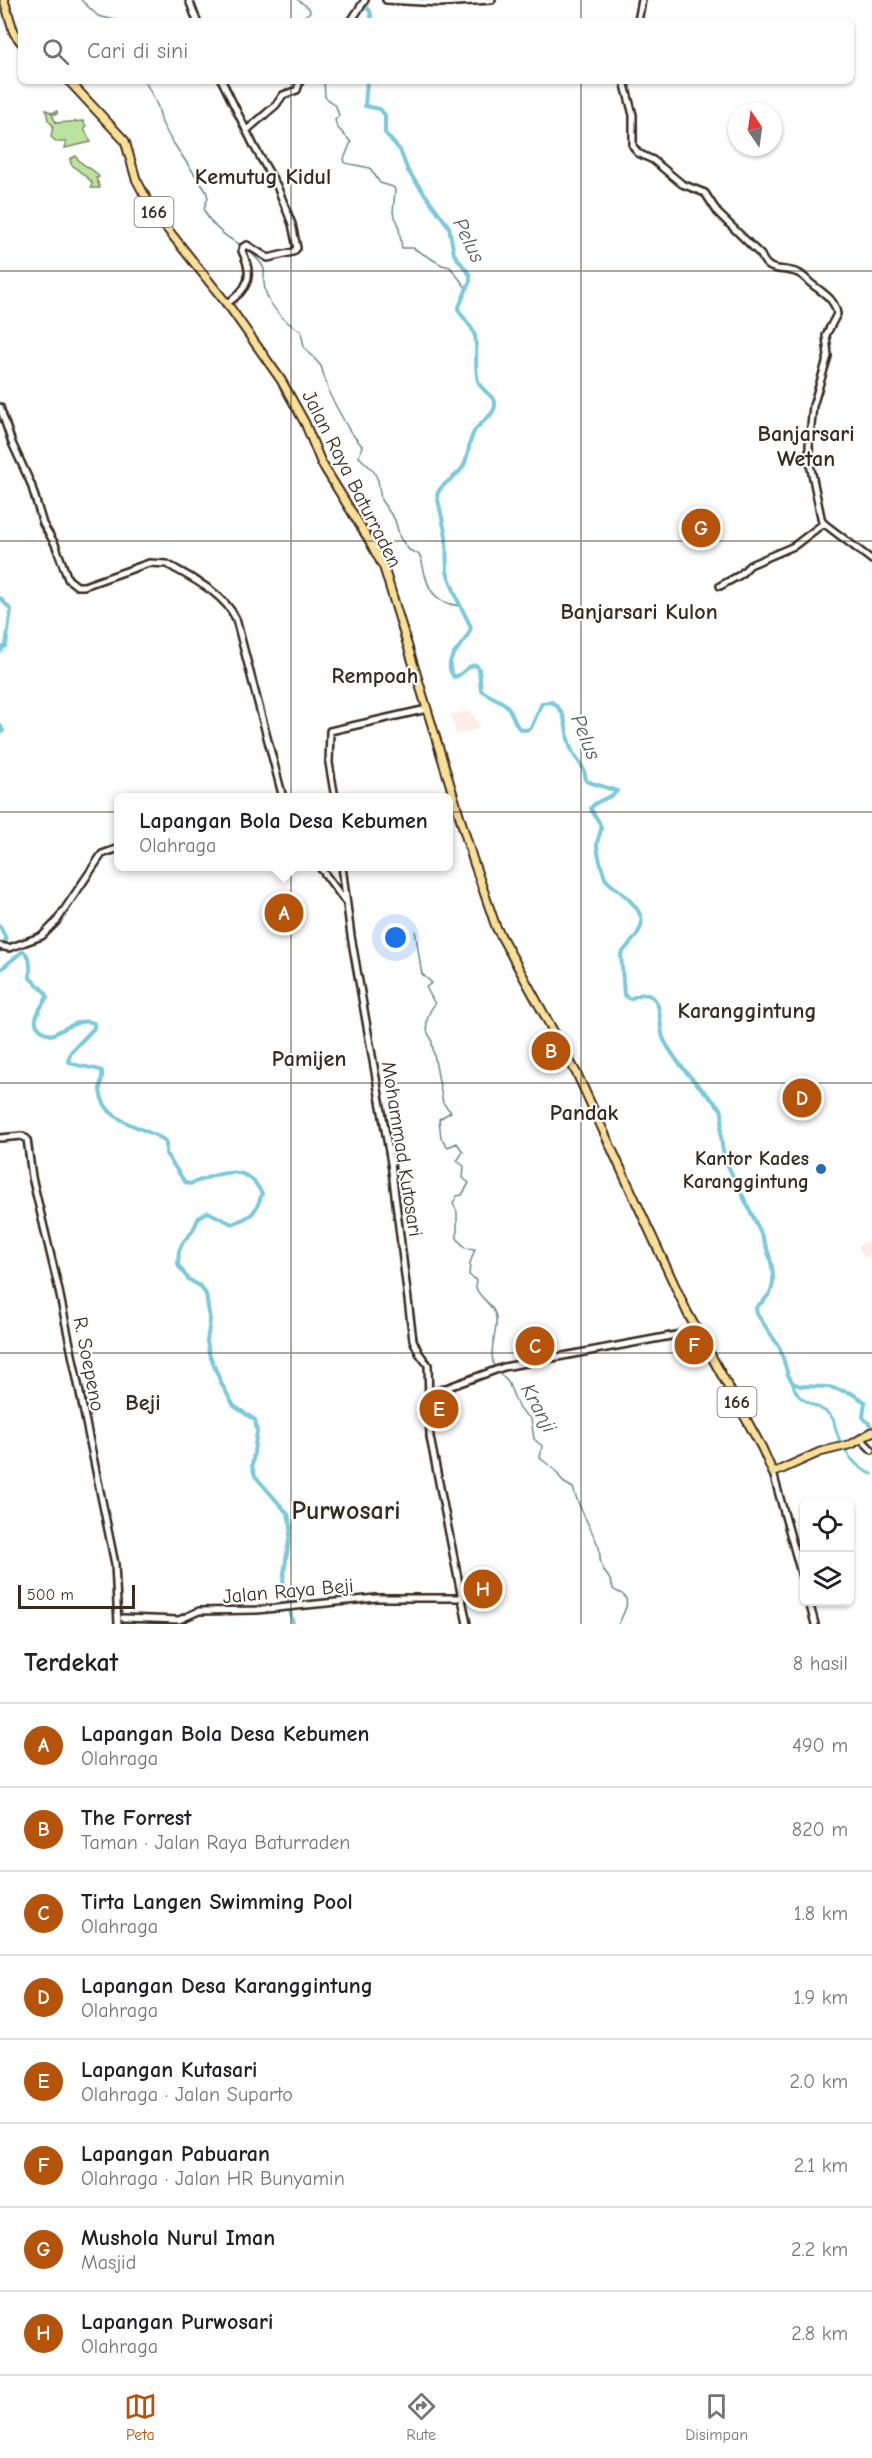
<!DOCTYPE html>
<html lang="id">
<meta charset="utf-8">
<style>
:root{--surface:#fff;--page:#f6f6f6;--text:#202124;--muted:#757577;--line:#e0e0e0;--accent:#b45309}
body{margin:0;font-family:"Comic Neue",sans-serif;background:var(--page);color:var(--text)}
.controls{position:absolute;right:18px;bottom:18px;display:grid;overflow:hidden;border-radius:9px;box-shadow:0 2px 4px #0004}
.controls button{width:54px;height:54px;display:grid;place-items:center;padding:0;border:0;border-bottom:2px solid var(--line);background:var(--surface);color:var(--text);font:30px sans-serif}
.compass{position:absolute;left:728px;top:102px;width:54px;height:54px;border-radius:50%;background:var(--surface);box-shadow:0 2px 4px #0004;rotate:347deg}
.scale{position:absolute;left:18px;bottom:15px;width:117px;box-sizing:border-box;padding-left:6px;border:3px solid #3b2a1e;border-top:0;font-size:16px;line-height:21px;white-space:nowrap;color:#3b2a1e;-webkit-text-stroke:4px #fff;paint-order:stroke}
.you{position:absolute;left:396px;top:938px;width:21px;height:21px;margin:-15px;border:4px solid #fff;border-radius:50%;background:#1a73e8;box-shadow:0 0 0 9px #1a73e833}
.badge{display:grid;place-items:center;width:39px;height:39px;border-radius:50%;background:var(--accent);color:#fff;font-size:20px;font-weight:700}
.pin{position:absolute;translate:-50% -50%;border:3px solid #fff;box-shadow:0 2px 6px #0006}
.popup{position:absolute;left:114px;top:793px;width:339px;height:78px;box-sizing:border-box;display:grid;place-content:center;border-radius:9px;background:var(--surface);filter:drop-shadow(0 2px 4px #0005);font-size:20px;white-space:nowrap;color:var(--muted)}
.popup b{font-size:22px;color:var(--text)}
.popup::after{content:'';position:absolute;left:50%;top:100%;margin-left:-12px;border:12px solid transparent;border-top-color:var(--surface)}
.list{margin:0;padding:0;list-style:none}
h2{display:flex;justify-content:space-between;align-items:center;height:78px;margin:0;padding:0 24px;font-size:26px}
h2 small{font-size:20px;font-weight:400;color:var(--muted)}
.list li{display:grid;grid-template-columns:39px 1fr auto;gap:18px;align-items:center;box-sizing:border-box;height:84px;padding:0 24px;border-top:2px solid var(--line)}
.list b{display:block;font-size:22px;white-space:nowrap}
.list p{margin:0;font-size:20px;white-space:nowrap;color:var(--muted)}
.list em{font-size:20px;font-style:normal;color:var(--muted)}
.icon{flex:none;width:33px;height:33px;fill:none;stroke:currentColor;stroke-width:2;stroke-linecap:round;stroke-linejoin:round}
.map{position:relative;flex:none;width:872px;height:1624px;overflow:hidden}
.search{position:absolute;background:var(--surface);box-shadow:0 2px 4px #0004;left:18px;right:18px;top:18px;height:66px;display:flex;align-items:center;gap:15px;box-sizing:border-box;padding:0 21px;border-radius:9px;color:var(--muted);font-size:22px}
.sheet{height:750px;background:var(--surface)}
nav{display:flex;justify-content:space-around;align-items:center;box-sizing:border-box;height:84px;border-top:2px solid var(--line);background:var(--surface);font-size:16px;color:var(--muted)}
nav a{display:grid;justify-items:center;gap:3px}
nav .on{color:var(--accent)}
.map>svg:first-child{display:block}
.built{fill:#feede6}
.green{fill:#bae39f;stroke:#7a865e;stroke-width:1.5}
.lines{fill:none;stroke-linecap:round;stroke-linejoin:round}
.stream{stroke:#62898f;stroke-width:1.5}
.canal{stroke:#7cc9da;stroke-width:3}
.river{stroke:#7cc9da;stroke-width:4}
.secondary-casing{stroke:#3b2a1e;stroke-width:10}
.primary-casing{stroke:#3b2a1e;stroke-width:11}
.secondary{stroke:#fff;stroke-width:5}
.primary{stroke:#fadf96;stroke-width:7}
.grid{fill:none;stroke:#3b2a1e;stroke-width:1.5;stroke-opacity:0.55}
.poi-dot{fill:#1f6fb2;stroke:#fff;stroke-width:2}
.labels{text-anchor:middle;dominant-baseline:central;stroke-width:4.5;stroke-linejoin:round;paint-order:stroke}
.shield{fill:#fff;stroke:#766a62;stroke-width:1.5}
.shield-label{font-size:18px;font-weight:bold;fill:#3b2a1e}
.street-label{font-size:20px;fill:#3b2a1e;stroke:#fff}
.poi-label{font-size:20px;font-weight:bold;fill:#3b2a1e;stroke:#fff;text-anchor:end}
.water-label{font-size:21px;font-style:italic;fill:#4e5a56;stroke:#fff}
.quarter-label{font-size:22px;font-weight:bold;fill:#3b2a1e;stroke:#fff}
.district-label{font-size:26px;font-weight:bold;fill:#3b2a1e;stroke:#fff}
</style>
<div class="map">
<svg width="872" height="1624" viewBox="0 0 872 1624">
<rect width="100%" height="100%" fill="#fff"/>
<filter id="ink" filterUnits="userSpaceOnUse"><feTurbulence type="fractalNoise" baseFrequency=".0167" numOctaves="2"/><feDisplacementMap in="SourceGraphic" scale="12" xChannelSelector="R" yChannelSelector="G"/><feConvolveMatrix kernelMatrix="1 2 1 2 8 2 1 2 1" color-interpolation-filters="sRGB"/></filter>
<g filter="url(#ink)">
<!-- built -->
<path class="built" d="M469,711l6,7 5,11 -24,5 -5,-19z
M868,1241l4,14 -8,3 -6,-12z"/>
<!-- green -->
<path class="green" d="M46,110l6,3 5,-2v3h-5l4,9 27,-2 3,5 -2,3 7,13 -26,6 1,-6h-9l-6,-5 2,-11 -5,-6z
M76,156c5,11 18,11 23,21l-3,1 4,10h-9l1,-6 -21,-18 -1,-5z
M276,900l18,1v25l-20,-1z
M555,1043l5,9 -15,7 -4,-9z
M803,1084l12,24 -16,2 -10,-21z
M697,1333l13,22 -17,5 -13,-25z
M446,1395l1,25 -17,2 1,-24z
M488,1574l4,22 -15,3 -4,-22z"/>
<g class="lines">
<!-- stream -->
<path class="stream" d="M81,0l17,16 21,5
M297,21l13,-9 -1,-4 -11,-8
M145,81l13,26 4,16 8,15 36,53 2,7 -4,10c4,16 23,30 37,37
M324,81l1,16 11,9 3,10 -4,4 2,7 14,15 -7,17 1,4 25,5 10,15 13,4 2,3 -2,23 5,10 4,25h11l29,17 8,2 17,22
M245,248c7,6 16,12 19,21 1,4 -1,9 0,14 1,20 20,39 37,48l3,16 17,19 9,29 19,35 13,16 -3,11 14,13 5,10 3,20 14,20 5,18 9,12 9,4 3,4c6,26 8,44 39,48
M415,931c3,14 4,28 7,43l10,9 -6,4 9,17c-8,9 -12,24 -4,34l12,65 8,9 -12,7 2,19 7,9 9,-4 6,9 -6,9 7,5 -1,12 6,5 -7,12 -5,1 -4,7 4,9v26l8,10 10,1 -5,14 -1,12 7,5c-4,16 18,22 20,37 2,17 -9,34 -1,52
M498,1372l10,10 11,27 12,10 3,20 8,7 -2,12 14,11 9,13 10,6c6,21 17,38 25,57 3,6 1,13 3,19 3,10 11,14 12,25 3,3 6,3 9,5 11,8 -1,22 -3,30"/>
<!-- canal -->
<path class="canal" d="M793,1383c3,23 30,20 40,36 2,4 2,10 4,14 5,16 19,36 35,41"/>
<!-- river -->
<path class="river" d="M363,4l7,7 2,10
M367,81l-2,25 15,3 5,6v18l15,17 8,21 41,56 5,27 16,21v6l-12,28c5,10 14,16 17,27 3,14 -1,31 3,45 3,11 19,15 17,25 -2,12 -18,17 -22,28 -5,10 -4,21 -9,31 -6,13 -23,17 -27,30l9,41 1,36 11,29 13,26c-3,18 -32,30 -17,50 10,-2 12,-12 22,-12l3,4 2,21c7,6 18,9 25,15 9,8 8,32 25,23l11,-25 10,-1c19,14 11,31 20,49 7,14 12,12 14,30l31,10c-7,9 -19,7 -26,17 2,8 9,11 10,20 0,6 -5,12 -4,18 1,9 5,23 8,32 4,7 12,10 17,15 32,28 20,36 -1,61l3,41 6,4c7,-3 15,-8 22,-2 11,8 6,30 12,43 14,27 37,48 57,69 4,10 -1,16 0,26 0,7 2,16 4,23 11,32 59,102 46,133 -3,7 -10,11 -15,17l1,6 23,34 8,27 5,8 7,3 29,1 22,6 14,9 -2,15 9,10
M0,598l11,12 -5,35 -6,6
M0,725l3,6 -3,2
M0,926l6,13 -6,12
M0,970l23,-19c9,7 7,16 7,27l16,15 1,4c-10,17 -21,29 4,38 13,-5 29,-18 43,-12v5l-23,24 -3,9c9,7 23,5 34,10 1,7 -2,13 -2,19 3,33 43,36 66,51v13l19,28 5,2c26,-9 56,-25 72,10 -7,21 -10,22 -30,30l-24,-12 -9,5 -7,15 -9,10 -4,9 -1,14 10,14 12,7 6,8 4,26 -3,21 2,12 12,30 13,23 21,14 2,11 -5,35 3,10 33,38 3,13 -8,53 10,44"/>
<defs>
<path id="secondary" d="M189,0l8,21
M386,0l54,3 52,-3
M351,21l14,-21
M638,21l4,-21
M222,81l33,67 22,38 15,38 5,24 -4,4 -25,6 -21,-13 -4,2 -1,4c12,25 7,38 -16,53
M624,81l9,34v31l5,7 15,7 29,24 23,9 13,20 43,42c8,20 21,11 37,18 6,2 10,9 15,12 10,8 22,14 24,29l-11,21 2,21 -15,50 -4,39 1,19 12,58 50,38
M247,130l29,-25 7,-10 14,-5 3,-9
M0,407l12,36 19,41 12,40 12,20 13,35 9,7h7l65,-23 18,1c24,14 56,28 69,55l47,179
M720,586l20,-11 10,-10 44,-19 30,-23
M335,798l-6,-35 1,-32 97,-22
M319,866l26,35
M342,866l9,70 40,227 22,177 6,13 9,12 2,72 37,187
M0,946l9,2 33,-12 14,-14 46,-68 17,-6
M0,1138l22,-2 5,3 5,38 26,109 57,278 3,60
M430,1398l5,-6 69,-25 188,-35 6,1
M861,1439l11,11
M773,1473l31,111
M809,1602l6,22
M123,1618l56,2 20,-9 58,-1 119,-12h82"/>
<path id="primary" d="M4,0l10,33 7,9
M69,81l56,60 11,38 17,32 78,98 50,71 24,43 16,39 48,78 15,28 89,292 23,67 82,149 109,236 75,136 11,25 47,-21 32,-8 20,-12"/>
</defs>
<!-- secondary casing -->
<use href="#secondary" class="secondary-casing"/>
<!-- primary casing -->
<use href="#primary" class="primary-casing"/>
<!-- secondary -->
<use href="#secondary" class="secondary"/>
<!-- primary -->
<use href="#primary" class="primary"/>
</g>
</g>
<!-- grid -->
<path class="grid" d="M291,0v21M581,0v21M291,81v1543M581,81v1543M0,271h872M0,541h872M0,812h872M0,1083h872M0,1353h872"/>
<!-- markers -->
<circle class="poi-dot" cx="821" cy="1169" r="6"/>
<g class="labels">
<!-- shield labels -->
<g class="shield">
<rect x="134.5" y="197" width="39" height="30" rx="4.5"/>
<rect x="717.5" y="1387" width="39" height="30" rx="4.5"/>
</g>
<g class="shield-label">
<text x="154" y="212">166</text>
<text x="737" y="1402">166</text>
</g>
<!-- street labels -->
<g class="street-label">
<text transform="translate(352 479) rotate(63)">Jalan Raya Baturraden</text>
<text transform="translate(402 1149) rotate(81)">Mohammad Kutosari</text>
<text transform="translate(89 1364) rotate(79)">R. Soepeno</text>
<text transform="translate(288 1591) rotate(-5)">Jalan Raya Beji</text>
</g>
<!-- poi labels -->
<g class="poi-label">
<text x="809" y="1158">Kantor Kades<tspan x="809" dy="23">Karanggintung</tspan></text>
</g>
<!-- water labels -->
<g class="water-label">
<text transform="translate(469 240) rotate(64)">Pelus</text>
<text transform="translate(586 737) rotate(68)">Pelus</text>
<text transform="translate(539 1408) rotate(62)">Kranji</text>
</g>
<!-- quarter labels -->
<g class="quarter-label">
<text x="263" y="177">Kemutug Kidul</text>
<text x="806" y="434">Banjarsari<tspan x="806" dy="25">Wetan</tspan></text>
<text x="639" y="612">Banjarsari Kulon</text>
<text x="375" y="676">Rempoah</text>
<text x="747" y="1011">Karanggintung</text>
<text x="309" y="1059">Pamijen</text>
<text x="584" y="1113">Pandak</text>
<text x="143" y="1403">Beji</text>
</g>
<!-- district labels -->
<g class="district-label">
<text x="346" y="1511">Purwosari</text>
</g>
</g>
</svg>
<div class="controls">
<button><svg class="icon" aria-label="locate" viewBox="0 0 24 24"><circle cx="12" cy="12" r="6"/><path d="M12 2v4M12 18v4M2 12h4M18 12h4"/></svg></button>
<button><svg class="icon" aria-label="layers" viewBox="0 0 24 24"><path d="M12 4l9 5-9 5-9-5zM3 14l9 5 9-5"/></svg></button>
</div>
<svg class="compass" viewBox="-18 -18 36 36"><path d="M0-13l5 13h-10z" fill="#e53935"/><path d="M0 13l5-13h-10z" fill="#757577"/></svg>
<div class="scale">500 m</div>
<div class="you"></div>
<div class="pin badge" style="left:284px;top:913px">A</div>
<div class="popup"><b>Lapangan Bola Desa Kebumen</b>Olahraga</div>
<div class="pin badge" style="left:551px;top:1051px">B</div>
<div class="pin badge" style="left:535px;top:1346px">C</div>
<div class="pin badge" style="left:802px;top:1098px">D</div>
<div class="pin badge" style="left:439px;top:1409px">E</div>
<div class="pin badge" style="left:694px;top:1345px">F</div>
<div class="pin badge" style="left:701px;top:528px">G</div>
<div class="pin badge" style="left:483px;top:1589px">H</div>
<div class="search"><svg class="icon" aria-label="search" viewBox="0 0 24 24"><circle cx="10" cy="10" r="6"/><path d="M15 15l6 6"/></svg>Cari di sini</div>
</div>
<section class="sheet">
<h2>Terdekat<small>8 hasil</small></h2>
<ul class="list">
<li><span class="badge">A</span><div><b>Lapangan Bola Desa Kebumen</b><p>Olahraga</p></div><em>490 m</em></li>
<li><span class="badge">B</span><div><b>The Forrest</b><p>Taman · Jalan Raya Baturraden</p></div><em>820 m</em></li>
<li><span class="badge">C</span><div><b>Tirta Langen Swimming Pool</b><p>Olahraga</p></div><em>1.8 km</em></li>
<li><span class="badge">D</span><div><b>Lapangan Desa Karanggintung</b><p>Olahraga</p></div><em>1.9 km</em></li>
<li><span class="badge">E</span><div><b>Lapangan Kutasari</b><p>Olahraga · Jalan Suparto</p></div><em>2.0 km</em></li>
<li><span class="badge">F</span><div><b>Lapangan Pabuaran</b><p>Olahraga · Jalan HR Bunyamin</p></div><em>2.1 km</em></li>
<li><span class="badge">G</span><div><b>Mushola Nurul Iman</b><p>Masjid</p></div><em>2.2 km</em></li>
<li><span class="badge">H</span><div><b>Lapangan Purwosari</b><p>Olahraga</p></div><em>2.8 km</em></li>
</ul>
</section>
<nav>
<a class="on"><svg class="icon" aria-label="map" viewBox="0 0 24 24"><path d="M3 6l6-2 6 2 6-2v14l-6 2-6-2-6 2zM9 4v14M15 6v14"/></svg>Peta</a>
<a><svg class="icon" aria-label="directions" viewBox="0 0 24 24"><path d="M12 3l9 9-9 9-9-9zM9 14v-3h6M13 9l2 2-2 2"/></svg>Rute</a>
<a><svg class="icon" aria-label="saved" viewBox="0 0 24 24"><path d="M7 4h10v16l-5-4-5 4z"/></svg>Disimpan</a>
</nav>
